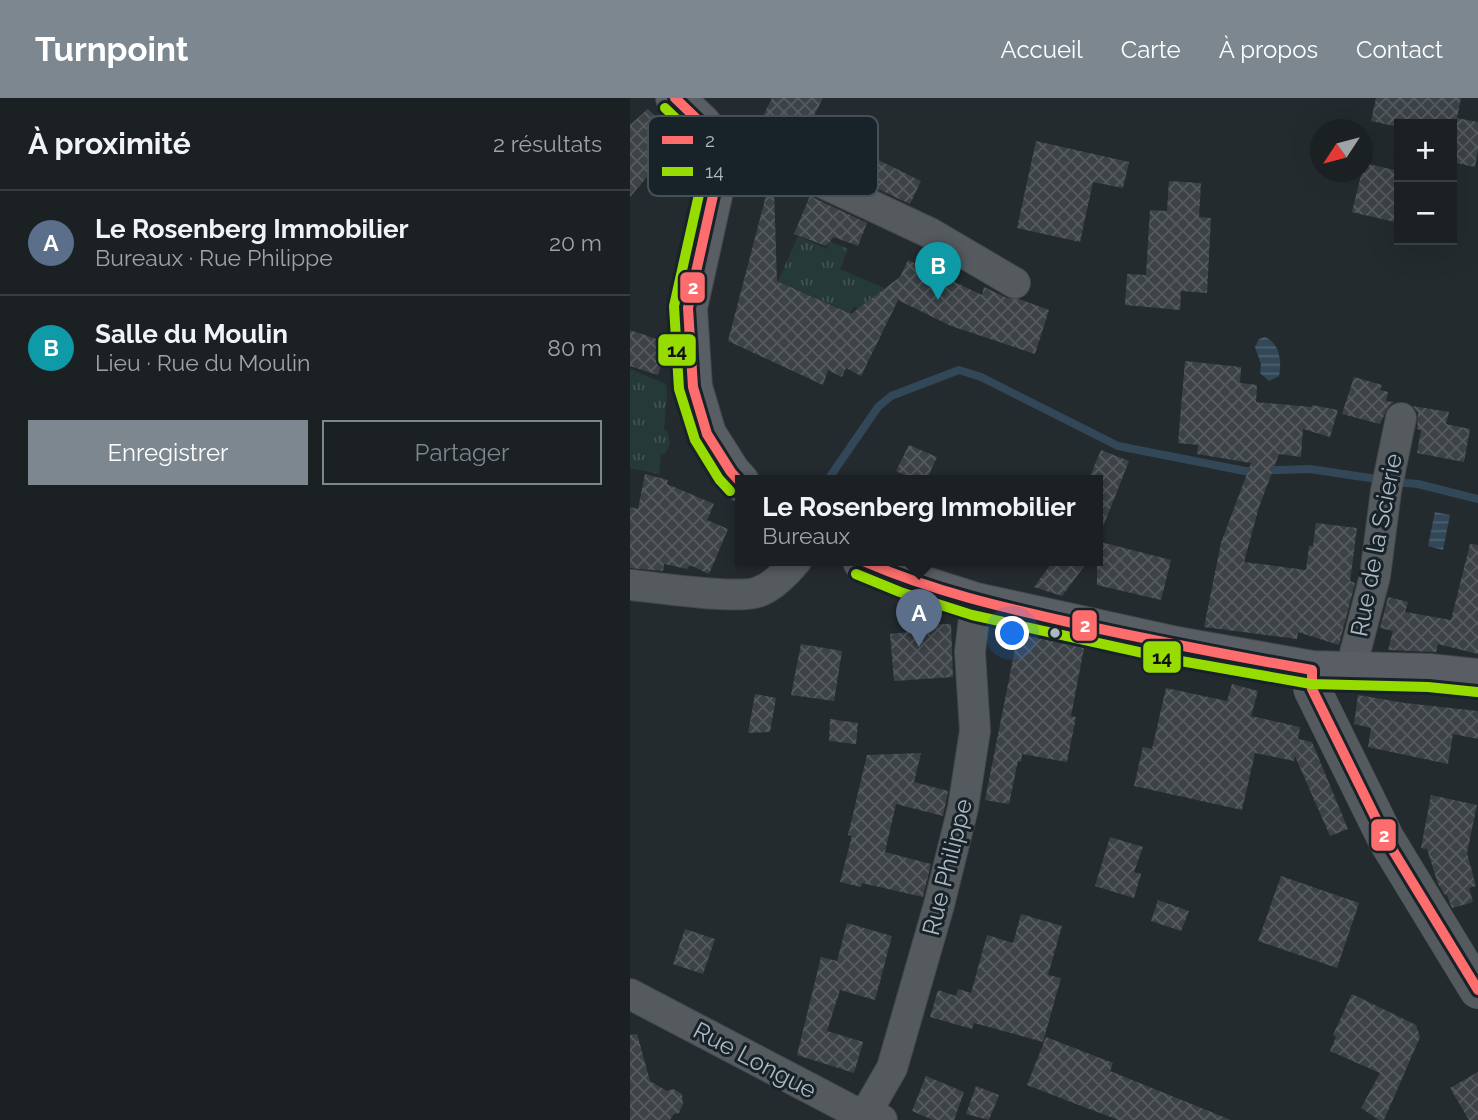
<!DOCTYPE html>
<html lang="fr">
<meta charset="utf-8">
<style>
:root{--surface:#1b2023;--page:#24282b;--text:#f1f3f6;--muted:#a0a3a6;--line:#393e41;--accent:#7c878f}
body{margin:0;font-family:Raleway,sans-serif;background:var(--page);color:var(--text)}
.controls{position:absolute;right:21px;top:21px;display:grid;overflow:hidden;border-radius:0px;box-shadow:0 7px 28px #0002}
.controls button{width:63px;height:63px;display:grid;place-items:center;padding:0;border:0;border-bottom:2px solid var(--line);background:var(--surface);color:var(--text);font:35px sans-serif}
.compass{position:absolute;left:680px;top:21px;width:63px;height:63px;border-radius:50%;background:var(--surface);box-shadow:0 7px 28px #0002;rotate:234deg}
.you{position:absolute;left:383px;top:536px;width:24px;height:24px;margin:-18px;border:5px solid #fff;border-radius:50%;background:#1a73e8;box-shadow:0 0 0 10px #1a73e833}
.badge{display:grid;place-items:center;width:46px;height:46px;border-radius:50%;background:var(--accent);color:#fff;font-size:23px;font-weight:700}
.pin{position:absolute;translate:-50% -58px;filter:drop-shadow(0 2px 4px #0008)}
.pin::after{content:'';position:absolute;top:37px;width:24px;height:21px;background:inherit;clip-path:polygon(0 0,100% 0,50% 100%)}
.popup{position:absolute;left:105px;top:377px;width:368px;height:91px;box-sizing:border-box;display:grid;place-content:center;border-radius:0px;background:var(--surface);filter:drop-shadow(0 2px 5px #0005);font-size:23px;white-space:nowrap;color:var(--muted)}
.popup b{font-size:26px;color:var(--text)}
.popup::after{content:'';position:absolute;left:50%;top:100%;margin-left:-14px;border:14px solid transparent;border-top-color:var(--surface)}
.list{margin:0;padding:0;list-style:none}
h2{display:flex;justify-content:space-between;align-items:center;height:91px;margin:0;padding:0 28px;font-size:30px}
h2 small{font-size:23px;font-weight:400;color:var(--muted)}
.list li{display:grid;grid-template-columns:46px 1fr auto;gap:21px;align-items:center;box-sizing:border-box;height:105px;padding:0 28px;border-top:2px solid var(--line)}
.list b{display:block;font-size:26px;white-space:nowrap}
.list p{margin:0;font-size:23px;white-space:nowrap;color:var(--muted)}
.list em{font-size:23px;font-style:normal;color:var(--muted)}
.actions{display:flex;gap:14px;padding:21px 28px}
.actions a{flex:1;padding:16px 0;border:2px solid var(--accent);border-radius:0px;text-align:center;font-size:24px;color:var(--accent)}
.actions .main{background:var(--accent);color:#fff}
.map{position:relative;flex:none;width:848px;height:1022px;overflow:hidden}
header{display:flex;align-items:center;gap:42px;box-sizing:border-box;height:98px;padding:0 35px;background:var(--accent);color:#fff}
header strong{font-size:33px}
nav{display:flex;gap:38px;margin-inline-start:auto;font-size:24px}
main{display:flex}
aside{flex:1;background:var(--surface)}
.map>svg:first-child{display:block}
.grass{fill:url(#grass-tufts)}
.water{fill:url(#water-rules)}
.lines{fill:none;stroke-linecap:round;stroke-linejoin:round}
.stream{stroke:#324858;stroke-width:8}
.building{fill:url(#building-cross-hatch)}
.minor-casing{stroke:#42474a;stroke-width:32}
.tertiary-casing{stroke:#42474a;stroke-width:38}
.secondary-casing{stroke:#42474a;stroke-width:40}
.minor{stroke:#545a5e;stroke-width:30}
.tertiary{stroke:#545a5e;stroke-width:37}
.secondary{stroke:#585e63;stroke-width:38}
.bus-1-casing{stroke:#182229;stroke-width:16}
.bus-2-casing{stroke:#182229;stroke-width:16}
.bus-1{stroke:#fd6d6d;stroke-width:10}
.bus-2{stroke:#96dc00;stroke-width:10}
.bus-dot{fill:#acb9c2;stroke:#182229;stroke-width:2.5}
.labels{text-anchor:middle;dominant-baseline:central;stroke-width:6;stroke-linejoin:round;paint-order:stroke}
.street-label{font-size:24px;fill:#acb9c2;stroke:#182229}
.key{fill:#182229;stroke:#444f57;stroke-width:2}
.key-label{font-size:19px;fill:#acb9c2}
.line-badge{stroke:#182229;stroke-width:2.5}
.badge-label{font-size:19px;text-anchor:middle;font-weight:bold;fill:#fff}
.pale-badge-label{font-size:19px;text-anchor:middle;font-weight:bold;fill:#111}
</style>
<header>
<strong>Turnpoint</strong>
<nav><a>Accueil</a><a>Carte</a><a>À propos</a><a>Contact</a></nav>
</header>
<main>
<aside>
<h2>À proximité<small>2 résultats</small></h2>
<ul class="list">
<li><span class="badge" style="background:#5c6f8a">A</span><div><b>Le Rosenberg Immobilier</b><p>Bureaux · Rue Philippe</p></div><em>20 m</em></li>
<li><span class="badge" style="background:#0f9aa8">B</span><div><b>Salle du Moulin</b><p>Lieu · Rue du Moulin</p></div><em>80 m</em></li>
</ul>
<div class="actions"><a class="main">Enregistrer</a><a>Partager</a></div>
</aside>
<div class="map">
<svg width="848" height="1022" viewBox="0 0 848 1022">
<defs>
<pattern id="grass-tufts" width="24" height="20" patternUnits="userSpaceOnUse" patternTransform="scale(1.75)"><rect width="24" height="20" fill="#253936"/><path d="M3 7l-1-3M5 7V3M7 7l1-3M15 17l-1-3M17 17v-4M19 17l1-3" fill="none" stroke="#425451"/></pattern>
<pattern id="water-rules" width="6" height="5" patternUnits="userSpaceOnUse" patternTransform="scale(1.75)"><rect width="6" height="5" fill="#324858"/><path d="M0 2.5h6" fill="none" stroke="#4d606e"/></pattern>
<pattern id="building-cross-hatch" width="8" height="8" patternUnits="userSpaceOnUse" patternTransform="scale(1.75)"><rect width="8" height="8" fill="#3c4246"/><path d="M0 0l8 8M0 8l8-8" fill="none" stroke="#565b5f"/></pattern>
</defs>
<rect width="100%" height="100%" fill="#242b2f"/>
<!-- grass -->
<path class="grass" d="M168,138l29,13 3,-8 18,8 -8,20 49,21 -12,27 -23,-10 -4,6 -72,-32z
M0,271l36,15 1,9 -3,36 4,4 2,10 -5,11h-4l-2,20 -29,-6z"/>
<!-- water -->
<path class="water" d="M635,239c15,7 17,24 14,39l-10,5 -9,-8 1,-9 -6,-17 4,-8z
M805,414l15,3 -7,35 -15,-4z"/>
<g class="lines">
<!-- stream -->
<path class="stream" d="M197,383l51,-74 13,-11 68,-26 22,7 137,69 127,25 65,-2 73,11
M765,384l23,2 60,15"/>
</g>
<!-- building -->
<path class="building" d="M142,0h51l-21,41 -41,-19z
M746,0h85l-4,20 21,4v28l-3,17 -23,-5v-38h-53v3l-28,-6z
M18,11l42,41 -17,17 -10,-9 -33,39v-72z
M406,43l93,21 -6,26 -30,-6 -13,60 -63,-14z
M228,52l63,31 -11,23 -64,-30z
M734,65l35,8v52l-47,-11z
M539,83l32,2 -2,34 12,1 -4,75 -26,-2 -1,19 -55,-5 2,-31 19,1 4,-65 17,1z
M138,90l6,1 3,92 74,33 49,-37 8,-17 74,35 2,-8 23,11 12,1 30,11 -14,44 -84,-28 -53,-26 -37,76 -15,-8 -4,9 -14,-7 -5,15 -95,-44z
M180,98l57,27 -9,23 -24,-9 -8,9 -32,-12z
M0,232l38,13 -10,32 -28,-9z
M555,263l56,6 -1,16 17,2 -1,17 56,5v-2l26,5 -8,27 -27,-8 -2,28 -22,-3 -20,53 -15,55 62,8 3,-24h4l3,-23 41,5 -7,53 5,2 -16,62 -41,-13 -1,7 -93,-12 17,-84 30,-80 -54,-9 1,-9 -20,-2z
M724,279l28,8 -2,5 8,2 -2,9 8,1 -6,5 -8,17 -38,-10z
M783,308l36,6 -3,12 24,5 -6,33 -47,-9 4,-23 -4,-1 1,-16z
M279,347l28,12 -11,24h-9l-21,-10z
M471,352l28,11 -30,76 -2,-56h-9z
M15,376l23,6 -1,4 47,20 -7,16 21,9 -19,45 -19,-9 -3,4 -23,-5 -1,7 -33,-3v-61l8,2z
M467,443l74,19 -10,40 -64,-15z
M840,446l8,1v109l-40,-10 -2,8 -48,-2 5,-19 -13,-3 8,-31 20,5 -3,10 46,8z
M423,463h35l-26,35 -28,-9z
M321,526l2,53 -59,4 -4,-47 17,-2v-7z
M388,536l66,14 -13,68 5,1 -9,45 -45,-8 -1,8 -3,-1 -9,43 -24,-4z
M171,546l41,7 -8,50 -43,-6z
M602,586l26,7 -7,25 49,11 -2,12 14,3 36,87 -18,7 -35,-80 -1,5 -39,-8 -13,57 -108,-24 9,-39 9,2 14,-61 61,13z
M125,596l21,4 -6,34 -22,1z
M728,597l47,8 73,8v28l-25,-5 -5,30 -80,-17 3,-19 -17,-4z
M200,621l28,4 -2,21 -27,-3z
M291,655l-7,29 34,9 -5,25 -47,-12 -11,48 46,12 -8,33 -61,-14 -1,4 -21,-5 12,-46 -4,-1 19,-80z
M801,697l46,10 -10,48 9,33 -7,2 4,14 -21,6 -5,-13h-2l-7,-11 -11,-35 -6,-1z
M480,739l33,10 -9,25 7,2 -7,24 -39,-12z
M651,778l78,27 -22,65 -79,-27z
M528,802l31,11 -8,20 -30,-10z
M391,816l41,12 -14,49 13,3 -18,64 -69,-19 -2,6 -42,-12 8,-27 18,6 2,-7 13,4 16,-58 26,8z
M217,825l45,13 -17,64 -35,-10 -13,41 36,11 -9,31 -57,-18 24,-98 16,4z
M55,831l30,10 -12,35 -30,-10z
M722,896l64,31 4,12 -36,83h-5l-18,-12 19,-35 -50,-22 6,-14 -3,-2z
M7,936l13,47 17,10 6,-2 9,5 1,10 -4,9 -5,1 -4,6h-40v-85z
M416,939l67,26 -3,8 121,49h-113l-91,-35z
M848,974v48h-9l-19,-32z
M296,978l38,16 -10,28h-21l-21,-9z
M346,988l23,9 -10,25 -23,-6z"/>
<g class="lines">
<defs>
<path id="minor" d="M85,46l21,2 68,28 126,59 85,50
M0,487c25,2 108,15 128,7 15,-5 28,-19 38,-31
M724,574l1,-19 20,-77 11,-85 15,-73
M0,896l223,117 29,9
M232,1022l30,-52 47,-163 24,-97 12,-77 -5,-79 6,-50"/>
<path id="tertiary" d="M682,572v19l74,150 92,151"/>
<path id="secondary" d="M45,0l27,26 13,20 3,29 -30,135 5,79 14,47 24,38 9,10
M232,463l42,18 72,23 201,44 135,24 117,3 49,5"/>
</defs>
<!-- minor casing -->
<use href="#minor" class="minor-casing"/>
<!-- tertiary casing -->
<use href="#tertiary" class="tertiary-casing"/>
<!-- secondary casing -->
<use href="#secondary" class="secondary-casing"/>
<!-- minor -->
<use href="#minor" class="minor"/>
<!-- tertiary -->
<use href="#tertiary" class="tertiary"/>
<!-- secondary -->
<use href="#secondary" class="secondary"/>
<defs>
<path id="bus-1" d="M45,0l27,26 13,20 3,29 -30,135 5,79 14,47 24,38 9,10
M233,463c72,31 138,46 214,63 78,17 156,32 235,46
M682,572v19l74,150 92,151"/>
<path id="bus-2" d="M35,10l26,25 10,16 3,23 -30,134 5,83 16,51 24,39 11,12
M226,476l44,18 72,23 203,45 136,24 117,3 49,5"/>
</defs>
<!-- bus-1 casing -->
<use href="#bus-1" class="bus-1-casing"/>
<!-- bus-2 casing -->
<use href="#bus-2" class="bus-2-casing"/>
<!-- bus-1 -->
<use href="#bus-1" class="bus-1"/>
<!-- bus-2 -->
<use href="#bus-2" class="bus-2"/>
</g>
<!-- markers -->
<circle class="bus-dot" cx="425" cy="535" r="6"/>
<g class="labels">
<!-- street labels -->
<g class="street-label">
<text transform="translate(746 447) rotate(-79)">Rue de la Scierie</text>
<text transform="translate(317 769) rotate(-76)">Rue Philippe</text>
<text transform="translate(125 962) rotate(28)">Rue Longue</text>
</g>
</g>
<!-- legend -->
<rect x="18" y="18" width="230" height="80" rx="10" class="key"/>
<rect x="32" y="38" width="31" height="8" fill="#fd6d6d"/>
<rect x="32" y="69" width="31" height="9" fill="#96dc00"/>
<g class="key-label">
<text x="75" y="49">2</text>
<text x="75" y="80">14</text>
</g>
<g class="line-badge">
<rect x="49" y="173" width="27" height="33" rx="7" fill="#fd6d6d"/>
<rect x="27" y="235" width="40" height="34" rx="7" fill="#96dc00"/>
<rect x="441" y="511" width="27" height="33" rx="7" fill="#fd6d6d"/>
<rect x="512" y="542" width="40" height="34" rx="7" fill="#96dc00"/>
<rect x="740" y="720" width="27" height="34" rx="7" fill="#fd6d6d"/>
</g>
<g class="badge-label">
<text x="63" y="196">2</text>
<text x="455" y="534">2</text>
<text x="754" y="744">2</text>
</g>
<g class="pale-badge-label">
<text x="47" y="259">14</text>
<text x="532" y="566">14</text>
</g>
</svg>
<div class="controls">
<button>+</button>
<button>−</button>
</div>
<svg class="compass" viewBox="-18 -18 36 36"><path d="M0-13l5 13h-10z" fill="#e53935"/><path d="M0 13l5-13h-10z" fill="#a0a3a6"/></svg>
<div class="you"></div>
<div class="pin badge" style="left:289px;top:549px;background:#5c6f8a">A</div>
<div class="popup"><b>Le Rosenberg Immobilier</b>Bureaux</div>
<div class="pin badge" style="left:308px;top:202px;background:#0f9aa8">B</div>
</div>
</main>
